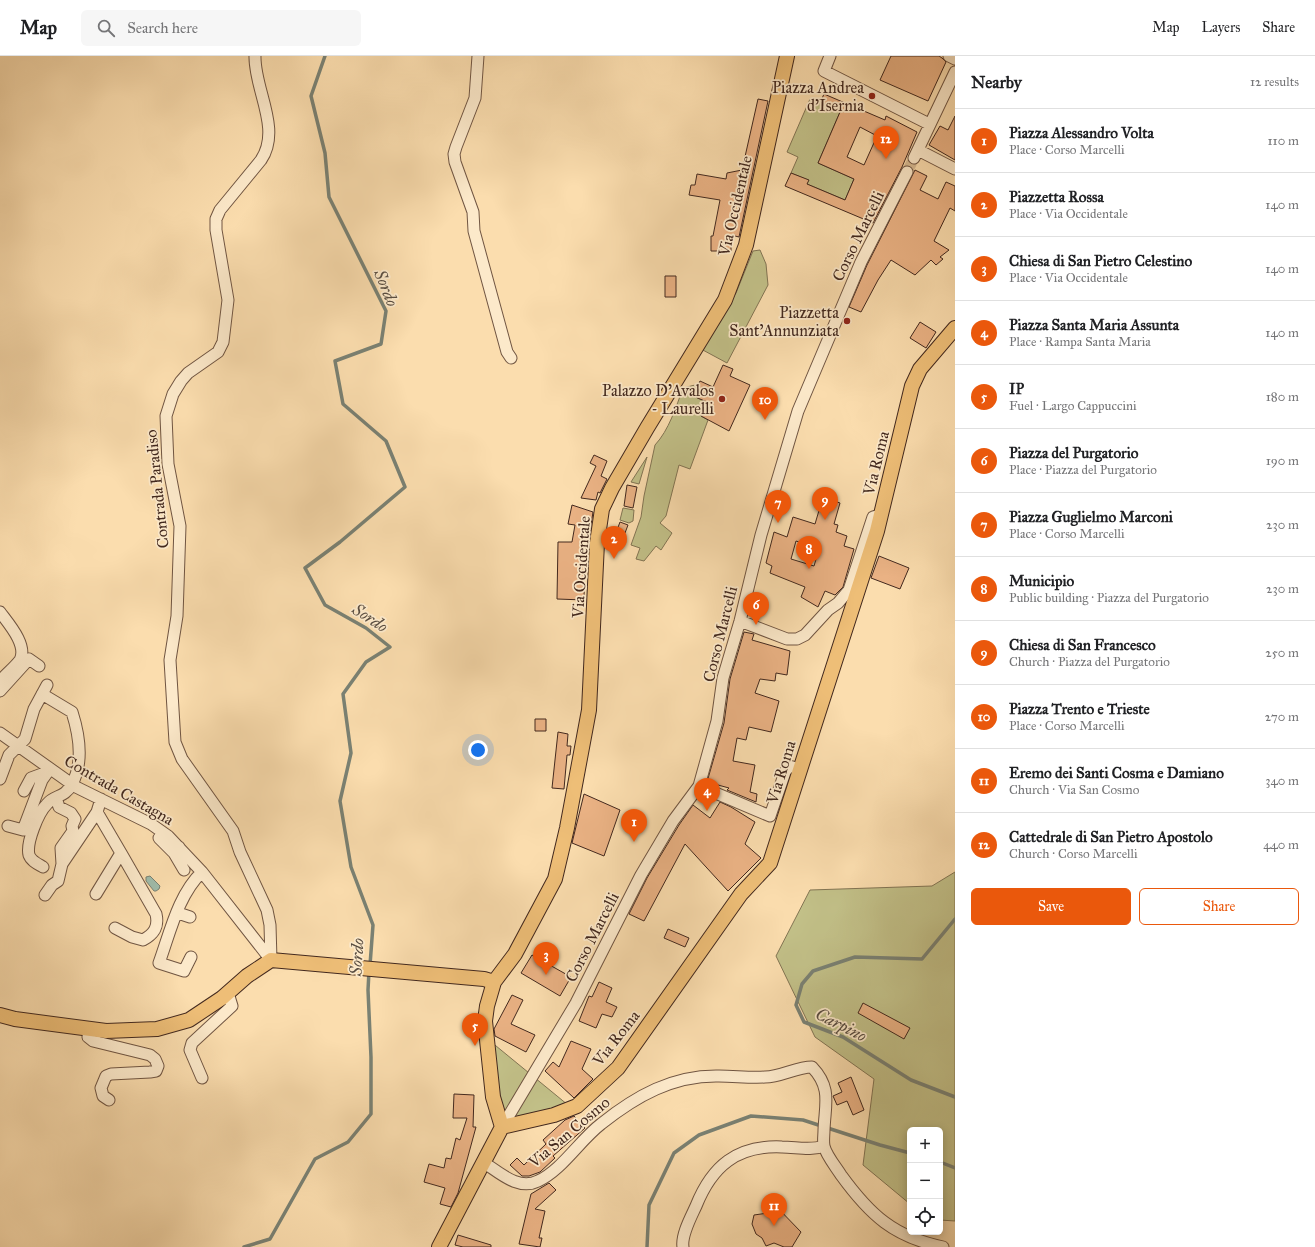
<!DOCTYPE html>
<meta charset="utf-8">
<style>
:root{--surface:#fff;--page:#f6f6f6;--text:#202124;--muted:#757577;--line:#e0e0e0;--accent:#ea580c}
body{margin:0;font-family:"IM FELL Great Primer",serif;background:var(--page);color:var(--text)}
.controls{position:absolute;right:12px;bottom:12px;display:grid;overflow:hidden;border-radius:6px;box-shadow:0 2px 10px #0003}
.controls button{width:36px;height:36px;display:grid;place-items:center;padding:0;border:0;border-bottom:1px solid var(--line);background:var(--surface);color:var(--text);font:20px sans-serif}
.you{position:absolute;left:478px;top:694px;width:14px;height:14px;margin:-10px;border:3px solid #fff;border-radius:50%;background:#1a73e8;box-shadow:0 0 0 6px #1a73e833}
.badge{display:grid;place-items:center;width:26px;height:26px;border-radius:50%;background:var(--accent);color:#fff;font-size:13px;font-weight:700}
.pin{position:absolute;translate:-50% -33px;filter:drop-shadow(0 1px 2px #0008)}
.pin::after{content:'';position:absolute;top:21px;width:14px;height:12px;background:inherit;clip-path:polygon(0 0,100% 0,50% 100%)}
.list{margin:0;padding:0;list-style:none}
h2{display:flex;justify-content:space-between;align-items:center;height:52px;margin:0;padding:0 16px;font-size:17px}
h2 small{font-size:13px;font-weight:400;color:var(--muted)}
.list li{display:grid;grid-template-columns:26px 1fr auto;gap:12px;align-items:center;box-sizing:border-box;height:64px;padding:0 16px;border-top:1px solid var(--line)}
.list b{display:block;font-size:15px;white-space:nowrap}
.list p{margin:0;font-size:13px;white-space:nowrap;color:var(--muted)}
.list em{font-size:13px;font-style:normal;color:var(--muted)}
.actions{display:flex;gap:8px;padding:12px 16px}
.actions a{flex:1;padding:9px 0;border:1px solid var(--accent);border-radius:6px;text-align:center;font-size:14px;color:var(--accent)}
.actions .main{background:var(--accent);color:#fff}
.icon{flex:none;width:22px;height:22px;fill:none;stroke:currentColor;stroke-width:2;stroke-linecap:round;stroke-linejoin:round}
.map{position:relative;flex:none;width:955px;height:1191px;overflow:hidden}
header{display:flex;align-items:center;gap:24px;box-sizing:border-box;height:56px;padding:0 20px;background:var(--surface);border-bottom:1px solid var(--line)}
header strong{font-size:19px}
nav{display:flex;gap:22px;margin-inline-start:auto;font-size:14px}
.search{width:280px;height:36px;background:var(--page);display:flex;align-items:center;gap:10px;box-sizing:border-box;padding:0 14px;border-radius:6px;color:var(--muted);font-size:15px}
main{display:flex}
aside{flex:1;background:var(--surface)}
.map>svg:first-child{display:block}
.green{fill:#c2c088;stroke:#827453}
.water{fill:#9fbcab;stroke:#7a8173}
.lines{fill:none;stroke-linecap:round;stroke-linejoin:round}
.stream{stroke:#7a8173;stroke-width:3.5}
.building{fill:#eab284;stroke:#42281e;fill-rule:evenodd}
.minor-tunnel{stroke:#d6b991;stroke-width:11;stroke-dasharray:11 5.5;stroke-linecap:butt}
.minor-casing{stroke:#705542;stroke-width:13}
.major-casing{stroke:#42281e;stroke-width:16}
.minor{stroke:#fce9ca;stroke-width:11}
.major{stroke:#eebe77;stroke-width:14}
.poi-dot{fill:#8f2418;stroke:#fce9ca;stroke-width:1.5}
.labels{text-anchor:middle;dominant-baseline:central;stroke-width:3.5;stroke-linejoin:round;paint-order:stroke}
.poi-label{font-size:16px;fill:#42281e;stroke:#fce9ca;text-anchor:end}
.street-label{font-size:16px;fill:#42281e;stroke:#fce9ca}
.water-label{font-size:17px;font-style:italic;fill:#594d41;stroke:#fce9ca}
</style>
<header>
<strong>Map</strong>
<div class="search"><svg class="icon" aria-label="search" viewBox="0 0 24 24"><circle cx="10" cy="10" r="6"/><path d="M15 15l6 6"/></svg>Search here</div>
<nav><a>Map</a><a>Layers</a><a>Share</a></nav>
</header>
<main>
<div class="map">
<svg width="955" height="1191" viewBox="0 0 955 1191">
<rect width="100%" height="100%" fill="#fbddae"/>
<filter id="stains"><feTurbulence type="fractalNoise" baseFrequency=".005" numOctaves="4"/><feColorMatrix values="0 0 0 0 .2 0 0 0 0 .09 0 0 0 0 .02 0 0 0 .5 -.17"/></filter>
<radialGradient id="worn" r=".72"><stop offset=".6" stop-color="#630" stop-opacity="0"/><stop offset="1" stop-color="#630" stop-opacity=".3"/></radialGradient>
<!-- green -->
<path class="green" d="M810,43l30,13 -22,51 36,16 -9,21 -38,-16 1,-4 -17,-7 7,-16 -11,-5z
M760,194l6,14 2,21 -41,78 -26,-14 35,-56 17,-42z
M699,328l-6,12 14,6 -6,14 7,4 -18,49 -11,-4 -13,51 -6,7 12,10 -11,17 -5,-4 -12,15 -8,-2 4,-11 -9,-3 10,-28 3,-21 11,-51c14,-15 21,-38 28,-57z
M647,401l-8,27 -8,-2z
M623,452l11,2 -1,11 -4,2 -9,-3z
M955,816v349l-15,-1v-90h-30v74l-47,-39 11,-86 -59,-42 -39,-81 34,-66 122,-4z
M490,985l78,64 -55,15 -12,-9z"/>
<!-- water -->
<path class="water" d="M150,820l10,10 -1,3 -3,2h-2l-8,-10v-4z"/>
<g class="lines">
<!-- stream -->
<path class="stream" d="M325,0l-14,40 14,57 4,44 57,114 -5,33 -46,17 8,43 43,37 19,46 -65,55 -35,26 20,37 41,23 24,19 -24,15 -23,32 8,59 -11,48 11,66 22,58 -3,40
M955,863l-33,40 -67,-2 -42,14 -11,13 -6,21 8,17 39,15 68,43 44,17
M940,1106l15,6
M244,1191l26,-8 45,-80 33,-17 23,-28v-57l-3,-67 1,-19
M647,1191l2,-42 25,-52 25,-18 52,-19 52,4 77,25 30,8"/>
</g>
<!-- building -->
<path class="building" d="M891,0h48l3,2 4,4 -18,39 -48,-21z
M824,38l61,26 1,-4 31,16 -15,35 -29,56 -88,-37 6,-13 18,7 -2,4 38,16 9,-21 -36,-16 22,-51 -20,-9zM860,71l17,9 -13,29 -17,-8z
M758,43l10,2 -29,136 -8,-2v16h-20v-15h2l7,-36 -31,-5 2,-10h4l2,-11 29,5 1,-6 15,-3z
M955,60v44l-26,-15 11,-19 8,4z
M915,114l12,6 -7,14 18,9 8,-17 9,4v25l-5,-3 -16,33 15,9 -9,7 3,2 -7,6 -5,-5 -16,15 -24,-15 -13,20 -17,32 -12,-5 18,-42z
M665,220h11v21h-11z
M920,266l16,10 -10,16 -16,-10z
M723,309l10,4 -3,7 20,9 -21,46 -28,-15 6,-14 -14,-6 7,-15 13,6z
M594,399l13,6 -6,15 6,3 -7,14 -2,-1 -2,8 -15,-2 15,-32 -6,-3z
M627,429l10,2 -4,21 -9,-2z
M823,441l17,6 -6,21 4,1 -2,7 11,4 -3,10 10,3 -11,38 -8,8 -10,-4 -7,16 -17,-10 4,-10 -35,-14 2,-7 -6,-3 8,-31 13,5 6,-20 22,7zM796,485l23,8 -5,17 -23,-7z
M572,449l21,7 -4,26h-4l-1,62 -27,-1 1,-57h14l3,-17 -7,-1z
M620,466l8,3 -3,8 -8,-3z
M879,500l30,12 -9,21 -29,-11z
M744,576l10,2 -2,6 38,11 -3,24 -11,-2 -1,8 -15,-2 -5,14 24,8 -8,31 -22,-5 -3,13 -9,-2 -4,23 22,4 -5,27 7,2 -1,8 -29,-12 2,-2 -22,-6 17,-59 6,-44z
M535,663h11v12h-11z
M558,676l10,2 -1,12h4l-1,9h-3l-3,34 -12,-1z
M584,738l36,16 -16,46 -32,-13z
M720,746l11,5 24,15 -10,22 16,14 -33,33 -43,-47 -41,77 -15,-7 18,-36 32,-53 14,-20 17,13z
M668,873l21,9 -4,9 -21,-9z
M532,899l39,22 -11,19 -39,-23z
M599,926l13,6 -6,14 11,5 -5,10 -10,-3 -6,14 -17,-7 10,-25 3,1z
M512,939l11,5 -12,24 24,11 -9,17 -31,-16 -1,-7z
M863,947l47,25 -6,11 -46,-26z
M571,985l20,8 -9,20 11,10 -19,19 -29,-27 8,-9 6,5z
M851,1021l13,33 -11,5 -6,-14 -10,4 -4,-9 9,-4 -4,-9z
M454,1038l20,1 -1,32h3l-18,66 -7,14 -11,-3 5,-16 -21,-6 5,-18 15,4 2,-10 5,1 5,-21 4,2 7,-22h-14z
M574,1060l11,12 -32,28 2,2 -15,14 -11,4h-7l-12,-11 7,-7 7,7 22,-21 -3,-4 22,-20z
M549,1127l7,7 -21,19 10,2 -6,27h3l-2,9 -21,-3 12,-50z
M773,1147l28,29 -9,15h-8l-10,-4 -8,3 -4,-8 -6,-4 -4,-10 2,-9 14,-2z
M458,1179l33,10v2h-28l-8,-2z"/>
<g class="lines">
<!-- minor-tunnel -->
<path class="minor-tunnel" d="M907,116l7,-14"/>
<defs>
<path id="minor" d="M255,0c-1,33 27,73 6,104l-41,50 -4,9v11l12,70 -5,42 -5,10 -30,21 -7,8 -8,13 -7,22 2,48 12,62 -3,90 -7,44 5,82 7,17 51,72 7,21 27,58 3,15 1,35
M478,0l-3,42 -19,49 -2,7 1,8 18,50 1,19 33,121 4,6
M830,0l-6,15 105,53
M949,0l6,3
M918,94l37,19
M914,102l41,-86
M0,556c8,11 28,33 20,48 -5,7 -14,14 -20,21
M740,565l47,18h10l8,-4 23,-25 10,-7 11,-13 24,-73 7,-2
M0,635l29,-32 10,7
M42,638l30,18c7,22 12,50 0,72 -8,15 -17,10 -25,20 -9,9 -21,39 -18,51 2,6 9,9 14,12
M0,677l76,54 75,37 17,12 34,36 69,88
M0,723l9,-24 16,-16 9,-30 13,-24
M699,730l71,30 15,-44 4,-6 11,3
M24,735l7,-13 19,-7
M56,742l3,9 12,6 4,6 -3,7 1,5 -12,17 1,16
M8,770l15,4 19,-50 5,-7
M159,782l15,15
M179,791l-5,6 10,17
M96,838l25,-41 -24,-41
M45,839l7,-10 6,-4 4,-17 35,-52 4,-13
M178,857l12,4
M115,872l17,9 11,3c11,-6 16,-13 13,-26l-35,-61
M191,901l-7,14 -25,-8c11,-30 19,-68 43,-91
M89,973l-1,8 5,4 57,14 5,4 3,7 -2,5 -6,1 -39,2 -5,2 -5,12 2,8 6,4
M202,1022l-12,-28 2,-7 40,-37 -4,-13
M502,1071l74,-124 65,-128 32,-54 26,-35 18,-65 6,-43 17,-57 21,-86 37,-124 63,-149 46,-90
M483,1106c16,10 35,29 55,19 24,-11 42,-41 63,-57 35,-28 72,-49 118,-48 16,0 31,2 46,1 16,0 31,-10 47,-10 20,21 13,37 12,63 0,5 -1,11 0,16 2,9 12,21 17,29 29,40 53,62 102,72
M683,1191c-2,-12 8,-30 13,-41 16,-40 41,-61 86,-59 14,0 29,4 42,-1"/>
<path id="major" d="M0,959l15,4 91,12 51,-2 32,-9 33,-22 25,-22 24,-16 213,19 10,3
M502,1071l-9,-30 -8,-76 2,-15 7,-24 21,-28 40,-75 12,-51 22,-118 8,-167 5,-34 10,-21 35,-60 78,-128 21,-55 41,-189
M502,1071l52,-12 23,-9 41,-38 123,-174 29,-31 107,-332 35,-145 8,-17 35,-41
M439,1191l63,-120"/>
</defs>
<!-- minor casing -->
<use href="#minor" class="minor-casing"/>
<!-- major casing -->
<use href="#major" class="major-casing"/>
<!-- minor -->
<use href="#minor" class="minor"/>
<!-- major -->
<use href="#major" class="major"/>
</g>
<!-- markers -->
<g class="poi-dot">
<circle cx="872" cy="40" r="4"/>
<circle cx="847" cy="265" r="4"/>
<circle cx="722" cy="343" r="4"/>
</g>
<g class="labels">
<!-- poi labels -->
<g class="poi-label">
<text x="864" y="31">Piazza Andrea<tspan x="864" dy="18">d'Isernia</tspan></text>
<text x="839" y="256">Piazzetta<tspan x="839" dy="18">Sant'Annunziata</tspan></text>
<text x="714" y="334">Palazzo D'Avalos<tspan x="714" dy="18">- Laurelli</tspan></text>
</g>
<!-- street labels -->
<g class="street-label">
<text transform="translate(735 150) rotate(-77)">Via Occidentale</text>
<text transform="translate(858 180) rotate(-64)">Corso Marcelli</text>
<text transform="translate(876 407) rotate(-76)">Via Roma</text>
<text transform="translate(157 433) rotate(-96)">Contrada Paradiso</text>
<text transform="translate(581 511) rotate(-86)">Via Occidentale</text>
<text transform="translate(720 578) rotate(-76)">Corso Marcelli</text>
<text transform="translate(781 716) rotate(-73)">Via Roma</text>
<text transform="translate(119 734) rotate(30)">Contrada Castagna</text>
<text transform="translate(592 881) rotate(-63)">Corso Marcelli</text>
<text transform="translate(616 982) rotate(-52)">Via Roma</text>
<text transform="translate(569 1076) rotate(-40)">Via San Cosmo</text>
</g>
<!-- water labels -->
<g class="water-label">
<text transform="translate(386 232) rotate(68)">Sordo</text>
<text transform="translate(370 562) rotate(33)">Sordo</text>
<text transform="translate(357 901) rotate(-86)">Sordo</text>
<text transform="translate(841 969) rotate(27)">Carpino</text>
</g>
</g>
<rect width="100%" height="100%" filter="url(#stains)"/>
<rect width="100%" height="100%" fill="url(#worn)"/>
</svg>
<div class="controls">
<button>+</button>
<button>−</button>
<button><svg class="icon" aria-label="locate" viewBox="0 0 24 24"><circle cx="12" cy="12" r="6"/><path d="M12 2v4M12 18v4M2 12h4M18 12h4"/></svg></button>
</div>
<div class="you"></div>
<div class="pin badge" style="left:634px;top:786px">1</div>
<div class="pin badge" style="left:614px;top:503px">2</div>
<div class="pin badge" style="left:546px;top:919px">3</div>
<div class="pin badge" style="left:707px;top:755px">4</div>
<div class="pin badge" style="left:475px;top:990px">5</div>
<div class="pin badge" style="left:756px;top:569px">6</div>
<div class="pin badge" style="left:778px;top:467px">7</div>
<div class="pin badge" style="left:809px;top:513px">8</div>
<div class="pin badge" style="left:825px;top:464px">9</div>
<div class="pin badge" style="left:765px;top:364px">10</div>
<div class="pin badge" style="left:774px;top:1170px">11</div>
<div class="pin badge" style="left:886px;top:103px">12</div>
</div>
<aside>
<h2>Nearby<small>12 results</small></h2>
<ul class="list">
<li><span class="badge">1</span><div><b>Piazza Alessandro Volta</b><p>Place · Corso Marcelli</p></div><em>110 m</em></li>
<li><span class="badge">2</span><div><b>Piazzetta Rossa</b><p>Place · Via Occidentale</p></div><em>140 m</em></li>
<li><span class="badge">3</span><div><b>Chiesa di San Pietro Celestino</b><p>Place · Via Occidentale</p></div><em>140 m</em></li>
<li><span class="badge">4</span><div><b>Piazza Santa Maria Assunta</b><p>Place · Rampa Santa Maria</p></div><em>140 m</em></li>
<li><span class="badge">5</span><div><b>IP</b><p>Fuel · Largo Cappuccini</p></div><em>180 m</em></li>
<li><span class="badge">6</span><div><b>Piazza del Purgatorio</b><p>Place · Piazza del Purgatorio</p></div><em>190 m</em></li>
<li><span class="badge">7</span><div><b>Piazza Guglielmo Marconi</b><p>Place · Corso Marcelli</p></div><em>230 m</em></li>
<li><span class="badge">8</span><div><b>Municipio</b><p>Public building · Piazza del Purgatorio</p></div><em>230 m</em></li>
<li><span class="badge">9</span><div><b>Chiesa di San Francesco</b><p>Church · Piazza del Purgatorio</p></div><em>250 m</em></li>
<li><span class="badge">10</span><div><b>Piazza Trento e Trieste</b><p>Place · Corso Marcelli</p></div><em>270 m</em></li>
<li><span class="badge">11</span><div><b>Eremo dei Santi Cosma e Damiano</b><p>Church · Via San Cosmo</p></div><em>340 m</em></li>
<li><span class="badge">12</span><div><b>Cattedrale di San Pietro Apostolo</b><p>Church · Corso Marcelli</p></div><em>440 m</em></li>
</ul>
<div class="actions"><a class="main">Save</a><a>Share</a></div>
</aside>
</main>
